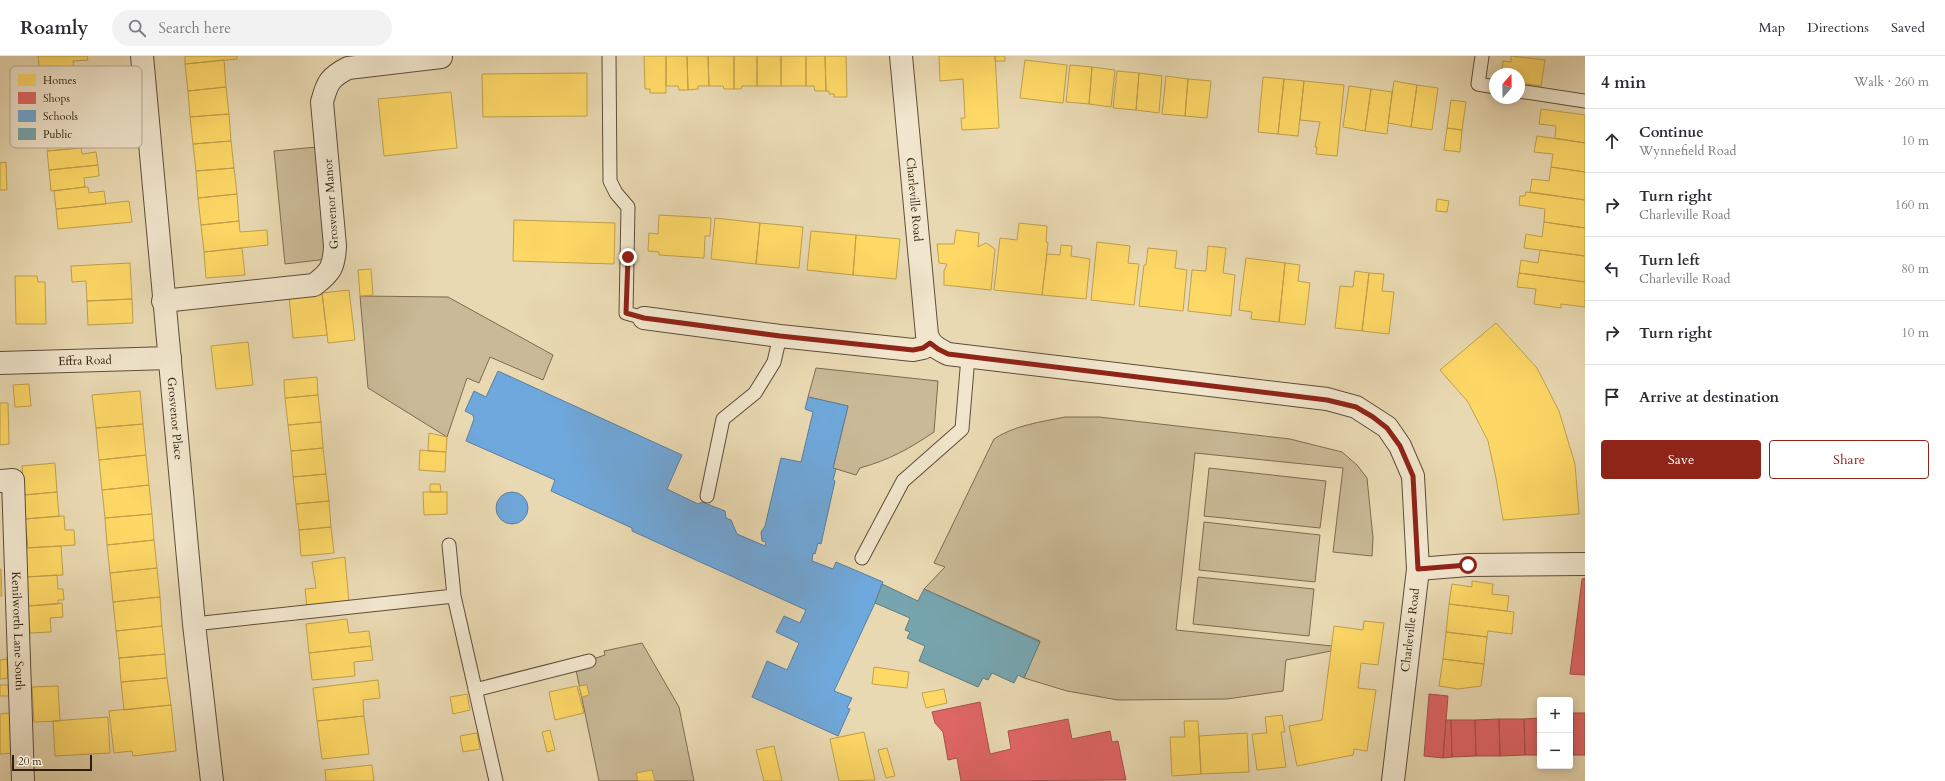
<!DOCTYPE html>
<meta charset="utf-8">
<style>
:root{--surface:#fff;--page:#f2f2f3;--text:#2b2b33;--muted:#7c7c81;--line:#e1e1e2;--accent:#8f2418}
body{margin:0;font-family:Cardo,serif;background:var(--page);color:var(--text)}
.controls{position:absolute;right:12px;bottom:12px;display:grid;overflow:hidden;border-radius:4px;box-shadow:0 2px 10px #0003}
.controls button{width:36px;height:36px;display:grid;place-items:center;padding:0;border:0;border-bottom:1px solid var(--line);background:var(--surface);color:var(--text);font:20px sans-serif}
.compass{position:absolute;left:1489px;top:12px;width:36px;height:36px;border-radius:50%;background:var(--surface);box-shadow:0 2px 10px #0003;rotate:20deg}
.scale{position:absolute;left:12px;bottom:10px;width:80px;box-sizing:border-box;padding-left:4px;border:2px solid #2f1e0f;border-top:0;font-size:11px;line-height:14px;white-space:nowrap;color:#2f1e0f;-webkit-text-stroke:3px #f1e6cd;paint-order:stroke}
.stop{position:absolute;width:12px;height:12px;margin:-9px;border:3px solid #8f2418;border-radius:50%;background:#fff}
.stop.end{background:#8f2418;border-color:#fff;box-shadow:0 1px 4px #0008}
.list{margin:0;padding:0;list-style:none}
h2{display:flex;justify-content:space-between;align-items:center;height:52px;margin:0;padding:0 16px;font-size:17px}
h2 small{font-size:13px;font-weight:400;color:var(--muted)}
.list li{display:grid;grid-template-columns:26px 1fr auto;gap:12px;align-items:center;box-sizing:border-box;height:64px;padding:0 16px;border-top:1px solid var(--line)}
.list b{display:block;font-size:15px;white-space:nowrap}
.list p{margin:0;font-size:13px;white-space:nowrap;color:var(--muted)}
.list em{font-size:13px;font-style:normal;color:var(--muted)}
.actions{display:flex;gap:8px;padding:12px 16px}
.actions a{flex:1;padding:9px 0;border:1px solid var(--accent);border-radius:4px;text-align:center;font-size:14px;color:var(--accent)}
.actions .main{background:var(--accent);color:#fff}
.icon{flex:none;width:22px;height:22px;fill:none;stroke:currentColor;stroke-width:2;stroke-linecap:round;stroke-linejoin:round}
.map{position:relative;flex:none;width:1585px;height:725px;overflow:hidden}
header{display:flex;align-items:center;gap:24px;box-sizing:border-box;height:56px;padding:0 20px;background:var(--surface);border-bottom:1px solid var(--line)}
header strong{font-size:19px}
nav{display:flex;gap:22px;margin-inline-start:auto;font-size:14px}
.search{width:280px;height:36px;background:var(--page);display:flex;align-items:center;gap:10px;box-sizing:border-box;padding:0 14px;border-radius:22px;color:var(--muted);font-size:15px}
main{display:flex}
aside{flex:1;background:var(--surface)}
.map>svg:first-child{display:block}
.green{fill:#c9b996;stroke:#7c6c52}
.homes{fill:#ffd966;stroke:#c1a14c}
.shops{fill:#e06666;stroke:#ab504c}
.schools{fill:#6fa8dc;stroke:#5c7f9e}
.public{fill:#76a5af;stroke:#617c7f}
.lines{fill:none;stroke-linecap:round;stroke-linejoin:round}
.lane-casing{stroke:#5e4d38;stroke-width:15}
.street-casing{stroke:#5e4d38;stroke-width:24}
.lane{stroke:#f1e6cd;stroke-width:13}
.street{stroke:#f1e6cd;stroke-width:22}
.route{stroke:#8f2418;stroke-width:5}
.labels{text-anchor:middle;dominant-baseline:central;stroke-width:4;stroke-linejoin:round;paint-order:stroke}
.street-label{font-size:12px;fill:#2f1e0f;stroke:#f1e6cd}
.key{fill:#f1e6cd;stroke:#b7aa94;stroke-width:1}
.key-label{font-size:11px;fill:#2f1e0f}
</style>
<header>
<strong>Roamly</strong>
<div class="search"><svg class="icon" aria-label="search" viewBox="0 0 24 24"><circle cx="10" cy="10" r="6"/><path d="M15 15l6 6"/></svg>Search here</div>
<nav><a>Map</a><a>Directions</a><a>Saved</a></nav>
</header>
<main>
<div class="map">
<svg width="1585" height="725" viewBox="0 0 1585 725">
<rect width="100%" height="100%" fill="#e9d9b2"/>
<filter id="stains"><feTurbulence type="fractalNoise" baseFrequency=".005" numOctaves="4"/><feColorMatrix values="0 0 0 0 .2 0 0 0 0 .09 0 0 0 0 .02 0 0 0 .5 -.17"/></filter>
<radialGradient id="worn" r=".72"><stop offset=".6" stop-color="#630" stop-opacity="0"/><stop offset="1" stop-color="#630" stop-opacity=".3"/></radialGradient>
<!-- green -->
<path class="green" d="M317,91l11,112 -43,5 -11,-113z
M360,240l88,1 105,58 -10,25 -53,-23 -11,26 -12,-5 -20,59 -79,-49z
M816,312l122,13 -4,51c-25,17 -45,28 -74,36l-4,7 -23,-7 15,-62 -40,-9z
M1065,361h34l191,22 52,13 15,13 10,13 6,60 -1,18 -39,-4 10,-84 -148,-15 -19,177 156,16 -1,5 -45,9 -3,31 -56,8 -109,1 -51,-9 -43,-13 16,-37 -116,-52 21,-22 -11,-4 60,-124c21,-14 47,-17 71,-22z
M1209,412l117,13 -6,47 -116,-12z
M1204,466l116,13 -5,47 -116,-12z
M1198,521l116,12 -5,47 -116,-12z
M642,587l37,64 15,74h-95l-24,-116 30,-10 -1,-4z"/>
<!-- homes -->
<path class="homes" d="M38,0h49l1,4 -15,1 1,10 -34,3z
M185,0h52v3l-52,5z
M644,0h22v37h-16v-4h-5z
M666,0h21l1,34h-9l-1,-4h-12z
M687,0h21l1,30h-11v3l-10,1z
M708,0h26v33h-10l-1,-3h-14z
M734,0h23v30h-15l-1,3h-7z
M757,0h24v30h-24z
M781,0h25v30h-25z
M806,0h19l1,35h-11l-1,-5h-8z
M825,0h21l1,41h-13v-3h-5v-3h-3z
M939,0h56l4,72 -37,2 -1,-12h4l-2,-39 -23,2z
M995,0h10v5h-10z
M1511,0l34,4 -4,26 -22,-3v-9h-18l2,-13 8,1z
M224,4l2,27 -38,4 -3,-27z
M1025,4l42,5 -4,38 -43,-5z
M1070,9l22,2 -3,37 -23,-2z
M1092,11l23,3 -4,37 -22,-3z
M1117,15l22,2 -3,37 -23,-2z
M587,17v43l-104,1 -1,-43z
M1139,17l23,3 -3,37 -23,-3z
M1166,20l22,3 -3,37 -23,-2z
M1263,21l21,2 -6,55 -20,-2z
M1188,23l23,2 -4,37 -22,-2z
M1284,23l20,2 -6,55 -20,-2z
M1304,25l40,4 -7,71 -21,-2 1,-7h-2l5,-25 -20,-2z
M1394,25l23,4 -6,42 -23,-4z
M1417,29l21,3 -6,42 -21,-3z
M1349,30l22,3 -6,42 -22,-4z
M226,31l3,27 -39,3 -2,-26z
M1371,33l21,3 -5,42 -22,-3z
M451,36l6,56 -73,8 -6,-57z
M1451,44l15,2 -4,28 -15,-2z
M1541,53l44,6v28l-30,-5 1,-12 -17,-2z
M229,58l2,27 -38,3 -3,-27z
M95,71l1,8 12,-1 2,11 -62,6 -2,-19z
M1447,72l15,2 -2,22 -16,-2z
M1537,80l48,7v29l-34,-5 2,-13 -19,-2z
M231,85l3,27 -38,3 -3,-27z
M81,92l1,6 14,-2 2,13 -49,5 -2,-19z
M6,106l1,28h-7v-27z
M98,109l1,11 -15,2 1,9 -34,4 -2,-21z
M1551,111l34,5v28l-55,-8 2,-13 17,2z
M234,112l3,26 -39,4 -2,-27z
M85,131h3l1,6 15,-2 2,13 -50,5 -2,-18z
M1526,136l59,8v28l-41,-6 1,-13 -26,-4 1,-9h5z
M237,138l2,27 -38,4 -3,-27z
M1437,143l12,2 -2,11 -11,-1z
M129,145l3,21 -74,7 -2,-20z
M659,159l52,3 -1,18h-5l-1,22 -45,-3v-3l-11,-1 1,-18 9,1z
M715,162l45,5 -4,41 -45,-5z
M514,164l101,3 -1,41 -101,-3z
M239,165l1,11 27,-2 1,15 -64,7 -3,-27z
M1544,166l41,6v28l-61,-8 2,-14 16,3z
M760,167l43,4 -4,41 -43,-4z
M1019,167l28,3 -1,16 2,1 -6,52 -48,-5 6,-52 17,2z
M956,174l23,3 -1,14 8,-4 9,6 -4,41 -47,-5v-14l3,-7 -8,-1 -2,-19h17z
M811,175l45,4 -3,40 -46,-5z
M856,179l44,4 -4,40 -43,-4z
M1097,186l33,4 -2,17 11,1 -5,41 -43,-5z
M1061,189l11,1 -1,10 19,3 -4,40 -44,-4 5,-41 13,1z
M1208,190l18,2 -3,25 12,2 -4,41 -43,-5 4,-41 14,1z
M242,192l3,27 -39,3 -2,-26z
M1148,192l29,3 -2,17 12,2 -4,41 -44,-5 5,-41h2z
M1540,194l45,6v26l-66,-9 2,-13 17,3z
M1246,202l39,5 -6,59 -28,-3 1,-7 -13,-2z
M130,207l2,36 -45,2 -1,-20 -14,1 -1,-16z
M1285,207l15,2 -2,16 12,2 -5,42 -26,-3z
M371,213l2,26 -13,1 -2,-26z
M1355,215l14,2 -7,58 -27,-3 5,-42 13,1z
M1369,217l15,1 -2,17 12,1 -5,42 -27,-3z
M1519,217l66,9v25l-24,-3v4l-27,-4 2,-15 -19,-2z
M15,220h22l1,6h7l1,42h-30z
M349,234l6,50 -27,3 -6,-50z
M322,237l5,42 -34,3 -4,-42z
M132,243l1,24 -45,2 -1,-24z
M1496,267l41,45 22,43 16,53 4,50 -76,6 -7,-42 -8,-37 -20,-39 -28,-32z
M248,286l5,43 -37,4 -5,-43z
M317,321l1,18 -33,3 -1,-18z
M29,328l2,22 -16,1 -2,-22z
M140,335l3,33 -47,4 -4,-33z
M318,339l3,27 -33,3 -3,-27z
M0,347h8l1,41 -9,1z
M321,366l2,26 -32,3 -3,-26z
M143,368l3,31 -47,5 -3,-32z
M429,377l18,4 -1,15 -18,-1z
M323,392l3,26 -33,3 -2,-26z
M420,394l26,2 -1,20 -26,-2z
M146,399l3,30 -47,5 -3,-30z
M55,407l2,29 -33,3 -2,-29z
M326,418l3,27 -33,3 -3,-27z
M430,428h10l1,8h-11z
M149,429l3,29 -47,4 -3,-28z
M57,436l2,24 -34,3 -1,-24z
M423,436h24v22l-23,1z
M329,445l2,26 -32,3 -3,-26z
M152,458l2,26 -47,5 -2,-27z
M64,460l1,14h9l1,15 -47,3 -3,-29z
M331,471l3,26 -33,3 -2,-26z
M154,484l3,28 -47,5 -3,-28z
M61,490l2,29 -37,2 -2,-29z
M345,501l4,46 -42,5 -2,-19 11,-1 -4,-26z
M157,512l3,29 -47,5 -3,-29z
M0,513h1l1,27h-2z
M57,519l1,14h5l1,11h-6v4l-30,2 -2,-29z
M1472,525l21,3 -1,10 17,2 -2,15 -58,-7 3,-20 20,3z
M160,541l2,29 -46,5 -3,-29z
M62,547l1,14 -13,1 1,14 -21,1 -2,-27z
M1449,548l65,8 -2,22 -24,-3 -1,6 -41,-5z
M347,563l2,14 20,-2 2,15 -62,7 -3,-29z
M1364,565l20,2 -6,42 -17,-2 -3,25 18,2 -9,61 -13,-2 -1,6 -56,11 -8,-40 33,-6 12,-94 29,4z
M162,570l3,28 -46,4 -3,-27z
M1446,576l41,5 -3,27 -41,-5z
M371,590l2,14 -19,2 1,14 -43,4 -3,-27z
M165,598l2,24 -46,4 -2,-24z
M7,603l1,19 -8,1v-19z
M1443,603l41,5 -3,22 -23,3 -19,-3z
M874,611l35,5 -2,16 -35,-4z
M167,622l4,27 -47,5 -3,-28z
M378,624l2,18 -17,2 1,16 -47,5 -4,-33z
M0,629h8l1,11h-9z
M587,629l2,10 -7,2 -3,-11z
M58,630l2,35 -26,1 -2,-35z
M577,630l7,27 -29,7 -6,-28z
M944,633l3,14 -21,5 -4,-15z
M467,638l3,16 -17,4 -3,-17z
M171,649l5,46 -43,5 -1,-5 -18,2 -5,-42z
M10,657l3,40 -13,1v-40z
M1282,659l3,17h-4l5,35 -29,3 -5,-36 15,-1 -2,-16z
M364,660l5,38 -47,5 -5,-38z
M108,661l2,36 -55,3 -2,-35z
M1184,665h14l3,53 -29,2 -2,-39h15z
M550,674l5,20 -8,2 -5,-20z
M864,676l11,48 -36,1 -9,-42z
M477,677l3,16 -17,3 -3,-16z
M1247,677l2,39 -48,2 -2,-38z
M774,690l8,35h-18l-8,-31z
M887,692l8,28 -9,2 -8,-28z
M372,709l2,16h-48l-1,-11z
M652,714l3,11h-17l-2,-8z"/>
<!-- shops -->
<path class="shops" d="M1585,522v97l-15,-1 12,-95z
M1429,638l19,2 -5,62 -19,-2z
M980,646l10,52 21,-5 -3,-18 60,-12 4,20 38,-8 2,11 6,-1 8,39 -165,1 -4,-23 -9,2 -5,-28 -8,-9 -3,-11z
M1573,657h12v42h-12z
M1570,661h3v38h-3z
M1540,662v37h-15l-1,-36z
M1499,663l1,37h-24l-1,-36z
M1499,663h25l1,36 -25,1z
M1446,664h5l1,37 -9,1z
M1451,664h24l1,36 -24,1z"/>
<!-- schools -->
<path class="schools" d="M498,315l184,84 -15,34 31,15 4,-2 23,9 1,7 5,2 6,14 28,12 1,-4 -4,-1 -1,-9 4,-6 16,-68 20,4 12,-50 -8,-3 3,-12 40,9 -15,62 3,1 -3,11 2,1 -14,63 -3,-1 -3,11 -2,-1 -1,8 21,8 3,-7 47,20 -8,21 -41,88 18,7 -5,10 3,1 -12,27 -86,-39 15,-36 20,9 12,-27 -23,-11 8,-16 16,7 6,-13 -174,-79v-3l-81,-37 4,-11 -89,-39 8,-22 -1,-4 -8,-4 9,-20 12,6z
M496 452a16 16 0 1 1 32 0a16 16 0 1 1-32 0Z"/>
<!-- public -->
<path class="public" d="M882,528l36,17 6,-12 116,53 -16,36 -6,-3 -4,8 -22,-10 -4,7 -5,-2 -5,9 -59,-26 6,-15 -18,-8 3,-6 -5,-2 5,-12 -35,-15z"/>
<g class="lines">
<defs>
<path id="lane" d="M609,0l1,125 6,12 12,14 -2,106 18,5
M1482,0l-4,28 17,3
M1519,35l66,10
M707,440l16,-77 32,-26 19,-31 6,-26
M449,489l5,51
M862,502l41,-77 59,-52 6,-72
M194,568l260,-28 42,185
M475,634l114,-29"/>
<g id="street">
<path id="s1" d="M142,0l52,568 18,157"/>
<path id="s2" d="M901,0l26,279c4,11 11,14 21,19l379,45 29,8 31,20 13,19 13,30 5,93 -25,212"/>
<path d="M163,245l151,-16c17,-13 20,-18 21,-39l-13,-144c5,-19 8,-25 26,-34l93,-11"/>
<path d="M644,262l136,18 133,14 10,-2 7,-5"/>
<path id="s3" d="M0,307l170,-5"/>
<path id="s4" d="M0,425l13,-1 10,301"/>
<path d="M1418,513l50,-4 117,-1"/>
</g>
</defs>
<!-- lane casing -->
<use href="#lane" class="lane-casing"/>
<!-- street casing -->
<use href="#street" class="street-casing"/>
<!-- lane -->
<use href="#lane" class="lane"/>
<!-- street -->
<use href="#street" class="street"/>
</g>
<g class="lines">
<!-- route -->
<path class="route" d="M628,201l-2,56 18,5 136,18 133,14 10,-2 7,-5 8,6 10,5 379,46 29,7 17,10 14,11 13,18 13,30 5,93 50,-4"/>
</g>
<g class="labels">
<!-- street labels -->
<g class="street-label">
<text stroke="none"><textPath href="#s2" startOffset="144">Charleville Road</textPath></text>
<text transform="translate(331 148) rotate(-94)">Grosvenor Manor</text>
<text stroke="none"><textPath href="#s3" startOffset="85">Effra Road</textPath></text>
<text stroke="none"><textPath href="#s1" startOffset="364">Grosvenor Place</textPath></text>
<text transform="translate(1410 574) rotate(-83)">Charleville Road</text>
<text stroke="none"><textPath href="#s4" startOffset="164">Kenilworth Lane South</textPath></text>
</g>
</g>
<!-- legend -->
<rect x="10" y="10" width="132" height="82" rx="6" class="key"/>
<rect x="18" y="18" width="18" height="12" fill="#ffd966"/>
<rect x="18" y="36" width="18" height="12" fill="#e06666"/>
<rect x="18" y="54" width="18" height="12" fill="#6fa8dc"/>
<rect x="18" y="72" width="18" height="12" fill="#76a5af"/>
<g class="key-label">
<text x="43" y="28">Homes</text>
<text x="43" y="46">Shops</text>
<text x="43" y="64">Schools</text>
<text x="43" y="82">Public</text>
</g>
<rect width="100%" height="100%" filter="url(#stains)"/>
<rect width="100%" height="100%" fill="url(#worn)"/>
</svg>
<div class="controls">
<button>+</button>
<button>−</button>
</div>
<svg class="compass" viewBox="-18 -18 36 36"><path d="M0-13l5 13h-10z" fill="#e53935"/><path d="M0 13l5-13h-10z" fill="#7c7c81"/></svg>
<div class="scale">20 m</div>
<div class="stop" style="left:1468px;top:509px"></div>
<div class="stop end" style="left:628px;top:201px"></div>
</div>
<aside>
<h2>4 min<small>Walk · 260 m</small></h2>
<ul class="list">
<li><svg class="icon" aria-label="ahead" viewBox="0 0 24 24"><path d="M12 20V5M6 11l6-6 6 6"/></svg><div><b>Continue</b><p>Wynnefield Road</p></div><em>10 m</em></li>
<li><svg class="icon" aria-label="right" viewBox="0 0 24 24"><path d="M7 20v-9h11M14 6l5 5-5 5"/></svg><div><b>Turn right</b><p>Charleville Road</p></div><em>160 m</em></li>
<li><svg class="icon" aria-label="left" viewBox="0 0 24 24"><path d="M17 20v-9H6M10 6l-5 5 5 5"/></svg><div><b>Turn left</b><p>Charleville Road</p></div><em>80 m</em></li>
<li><svg class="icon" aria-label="right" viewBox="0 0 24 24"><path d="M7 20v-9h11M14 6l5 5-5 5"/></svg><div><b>Turn right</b></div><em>10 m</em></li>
<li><svg class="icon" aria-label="arrive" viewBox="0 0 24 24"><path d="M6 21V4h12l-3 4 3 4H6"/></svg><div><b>Arrive at destination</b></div></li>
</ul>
<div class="actions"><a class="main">Save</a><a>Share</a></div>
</aside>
</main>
